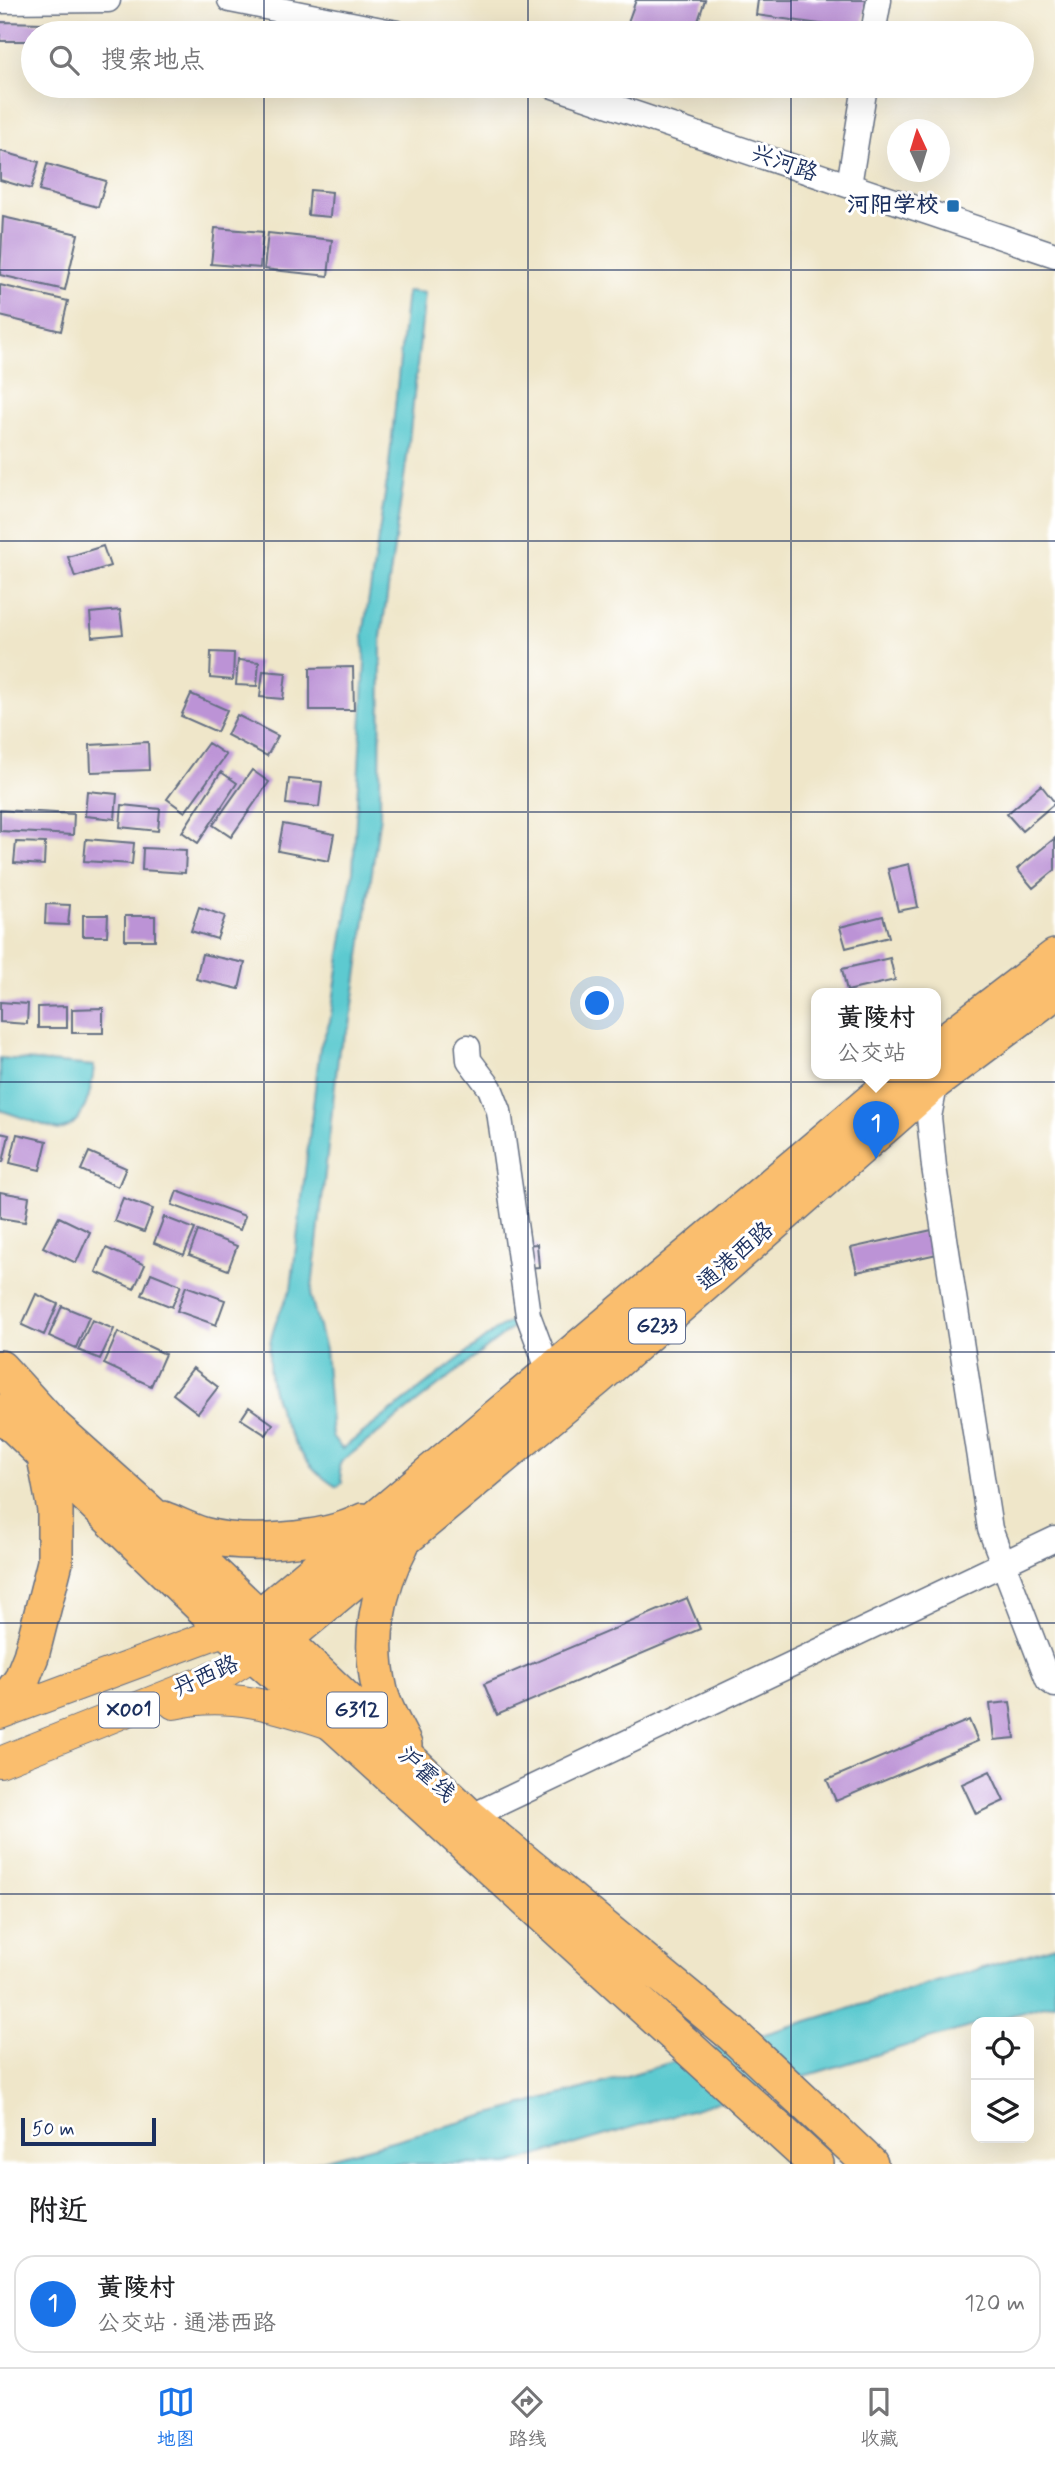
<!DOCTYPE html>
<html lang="zh">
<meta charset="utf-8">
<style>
:root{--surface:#fff;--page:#f6f6f6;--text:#202124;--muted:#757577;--line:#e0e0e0;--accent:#1a73e8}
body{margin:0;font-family:Mynerve,"LXGW WenKai TC",sans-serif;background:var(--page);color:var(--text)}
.controls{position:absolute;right:21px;bottom:21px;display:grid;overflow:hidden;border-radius:14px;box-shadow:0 7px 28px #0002}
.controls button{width:63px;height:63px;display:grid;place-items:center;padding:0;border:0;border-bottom:2px solid var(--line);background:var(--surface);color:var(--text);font:35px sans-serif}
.compass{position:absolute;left:887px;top:119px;width:63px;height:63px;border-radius:50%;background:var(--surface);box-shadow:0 7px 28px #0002;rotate:356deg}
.scale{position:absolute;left:21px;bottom:18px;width:135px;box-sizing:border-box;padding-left:7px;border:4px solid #1b2f5e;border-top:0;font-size:19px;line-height:24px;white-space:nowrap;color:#1b2f5e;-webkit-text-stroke:5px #fff;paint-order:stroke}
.you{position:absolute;left:598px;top:1004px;width:24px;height:24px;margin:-18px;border:5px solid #fff;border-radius:50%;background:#1a73e8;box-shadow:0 0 0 10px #1a73e833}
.badge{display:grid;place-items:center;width:46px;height:46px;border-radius:50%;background:var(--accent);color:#fff;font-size:23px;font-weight:700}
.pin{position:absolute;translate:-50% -58px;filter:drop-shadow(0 2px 4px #0008)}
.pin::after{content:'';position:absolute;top:37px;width:24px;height:21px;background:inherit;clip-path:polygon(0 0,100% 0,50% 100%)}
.popup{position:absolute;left:811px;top:988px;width:130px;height:91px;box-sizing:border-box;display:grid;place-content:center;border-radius:14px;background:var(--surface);filter:drop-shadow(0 2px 5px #0005);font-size:23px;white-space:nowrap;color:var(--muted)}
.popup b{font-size:26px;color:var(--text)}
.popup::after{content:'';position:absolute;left:50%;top:100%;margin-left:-14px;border:14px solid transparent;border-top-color:var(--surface)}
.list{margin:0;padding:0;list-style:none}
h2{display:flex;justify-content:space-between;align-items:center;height:91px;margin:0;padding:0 28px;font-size:30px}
h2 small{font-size:23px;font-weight:400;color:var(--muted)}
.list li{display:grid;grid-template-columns:46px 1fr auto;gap:21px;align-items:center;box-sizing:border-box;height:98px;margin:0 14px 14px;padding:0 14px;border:2px solid var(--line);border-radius:21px}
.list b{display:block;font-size:26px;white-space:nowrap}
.list p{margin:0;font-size:23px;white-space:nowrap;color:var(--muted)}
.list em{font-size:23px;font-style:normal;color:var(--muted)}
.icon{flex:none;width:38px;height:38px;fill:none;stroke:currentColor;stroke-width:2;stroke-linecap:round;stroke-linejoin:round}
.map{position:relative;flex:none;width:1055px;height:2164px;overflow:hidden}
.search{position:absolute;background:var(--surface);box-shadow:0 7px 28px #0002;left:21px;right:21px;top:21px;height:77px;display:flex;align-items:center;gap:18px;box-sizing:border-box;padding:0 24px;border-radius:38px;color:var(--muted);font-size:26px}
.sheet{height:203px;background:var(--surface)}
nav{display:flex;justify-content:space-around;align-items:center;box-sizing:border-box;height:98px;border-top:2px solid var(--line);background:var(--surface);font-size:19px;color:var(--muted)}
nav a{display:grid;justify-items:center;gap:4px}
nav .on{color:var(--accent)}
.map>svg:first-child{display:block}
.water{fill:#5dcad0;stroke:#3c7c97;stroke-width:2}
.building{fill:#bc93d6}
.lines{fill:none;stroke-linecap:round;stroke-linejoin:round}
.minor-casing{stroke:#656f83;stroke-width:27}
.major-casing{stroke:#656f83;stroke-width:32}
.highway-casing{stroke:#656f83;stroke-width:38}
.minor{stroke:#fff;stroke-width:24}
.major{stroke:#fabe6e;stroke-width:30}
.highway{stroke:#fabe6e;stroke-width:35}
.grid{fill:none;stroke:#1b2f5e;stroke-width:2;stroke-opacity:0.55}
.poi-dot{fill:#1f6fb2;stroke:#fff;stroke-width:2.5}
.labels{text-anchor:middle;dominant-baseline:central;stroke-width:6;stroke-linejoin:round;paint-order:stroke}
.shield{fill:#fff;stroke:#5f6d8e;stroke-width:2}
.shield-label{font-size:21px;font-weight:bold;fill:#1b2f5e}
.street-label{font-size:23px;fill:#1b2f5e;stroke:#fff}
.poi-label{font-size:23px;font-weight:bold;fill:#1b2f5e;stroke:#fff;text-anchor:end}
</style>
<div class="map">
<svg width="1055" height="2164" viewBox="0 0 1055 2164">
<rect width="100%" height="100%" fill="#fff"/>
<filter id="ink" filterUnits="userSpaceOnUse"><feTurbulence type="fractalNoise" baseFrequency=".0143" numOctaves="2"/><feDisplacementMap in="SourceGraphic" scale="14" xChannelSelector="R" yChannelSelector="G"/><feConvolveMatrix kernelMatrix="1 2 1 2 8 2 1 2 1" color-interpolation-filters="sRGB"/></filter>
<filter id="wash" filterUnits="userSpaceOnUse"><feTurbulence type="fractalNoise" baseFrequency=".00686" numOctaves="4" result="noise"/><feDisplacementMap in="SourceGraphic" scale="28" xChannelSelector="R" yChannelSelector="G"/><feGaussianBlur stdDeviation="1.57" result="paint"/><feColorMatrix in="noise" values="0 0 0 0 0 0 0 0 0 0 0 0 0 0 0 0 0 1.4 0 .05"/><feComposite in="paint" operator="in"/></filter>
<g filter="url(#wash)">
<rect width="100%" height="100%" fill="#efe6c9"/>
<!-- water -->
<path class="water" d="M407,291l18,2 -17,157 -27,187 -1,178 -30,211 -11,23 -28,248 14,53 7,86 10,13 154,-119 24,-14 1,5 -180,141 -2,5 3,16 -5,4c-40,-22 -69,-86 -68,-131 0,-23 12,-47 22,-67l29,-242 10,-26 23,-150 12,-208 -2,-28 25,-160z
M0,1058l94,8c-2,23 -9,61 -36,64l-58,-20z
M1055,1946v57l-68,19h-11v3l-467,139h-201l292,-80z"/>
<g id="blocks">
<!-- building -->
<path class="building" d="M636,0h69l-11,33h-32l-34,-11z
M758,0h108l-4,30 -106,-15z
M0,22l45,1v10h-12v8h-33z
M106,29l86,1 -1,3h-85z
M0,151l39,11 -8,27 -31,-9z
M47,164l59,17 -8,26 -59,-16z
M310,190l22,2 -2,25 -22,-2z
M3,217l75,17 -13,56 -65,-15z
M215,228l48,4 -3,36 -49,-4z
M268,233l64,7 -4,36 -64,-7z
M0,285l68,16 -7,30 -61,-15z
M103,546l7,20 -35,11 -7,-20z
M120,610l3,24 -31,3 -2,-24z
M211,652l23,1 -1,27 -23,-2z
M238,660l21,2 -2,24 -21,-1z
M353,667l1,43h-44v-42z
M263,671l23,2 -3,26 -23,-2z
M191,694l36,16 -10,22 -36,-16z
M237,715l41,21 -11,20 -40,-21z
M148,742l1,28 -58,2 -1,-27z
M208,743l18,12 -41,57 -18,-13z
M252,770l17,12 -38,55 -18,-12z
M221,772l16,11 -39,60 -16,-11z
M289,779l33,3 -3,25 -33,-3z
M1041,785l14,18 -33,28 -15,-17z
M87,791l30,3 -2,25 -30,-3z
M122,805l38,4 -2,22 -38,-4z
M0,810l74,4 -1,21 -73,-4z
M283,824l51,10 -5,27 -51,-10z
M1055,838v32l-22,18 -16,-19z
M86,839l48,4 -2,21 -48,-3z
M16,842l29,1 -1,22 -30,-2z
M143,848l43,2 -1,23 -43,-3z
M909,864l9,43 -20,4 -10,-42z
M46,904l24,1 -2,20 -23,-1z
M199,907l26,9 -8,23 -26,-8z
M83,915h25l-1,21h-24z
M125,916h30v24h-30z
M883,916l6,21 -43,11 -6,-21z
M202,954l43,9 -6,26 -43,-10z
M890,958l5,22 -48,11 -5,-22z
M0,1002l28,2 -1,20 -27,-2z
M67,1006v22h-29v-21z
M103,1008v25h-31v-24z
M0,1133l9,2 -6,27h-3z
M17,1134l30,7 -7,29 -30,-7z
M89,1152l37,16 -8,19 -37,-17z
M177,1191l68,25 -5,14 -68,-25z
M0,1192l29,5 -4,25 -25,-4z
M123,1198l30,11 -9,23 -30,-11z
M59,1217l31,15 -14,31 -33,-16z
M164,1217l31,12 -11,26 -30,-12z
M932,1230l5,24 -80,18 -6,-24z
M198,1231l39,15 -9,24 -39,-15z
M537,1244l2,23 -11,1 -2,-23z
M106,1248l39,17 -11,24 -38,-17z
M151,1273l30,12 -9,22 -30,-12z
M186,1286l39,14 -9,25 -39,-14z
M36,1294l22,10 -14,31 -22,-10z
M62,1306l27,11 -13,31 -27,-12z
M92,1320l22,9 -14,30 -22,-9z
M118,1332l47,22 -14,32 -47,-22z
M193,1368l25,19 -20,26 -25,-19z
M249,1407l24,17 -7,11 -25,-16z
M687,1598l13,31 -203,86 -13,-31z
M1010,1702l5,36 -21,2 -4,-36z
M969,1720l9,21 -142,60 -9,-21z
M990,1771l14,30 -28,13 -14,-30z"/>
</g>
</g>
<g filter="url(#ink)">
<use href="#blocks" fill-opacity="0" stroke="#656f83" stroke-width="2"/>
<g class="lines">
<defs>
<path id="minor" d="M230,0l167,33
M0,1l108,-1
M873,33l6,-33
M553,86l502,169
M849,185l16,-99
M468,1047l1,13 21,28 9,23 29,204 22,59
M936,1081l-7,36 5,50 56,362 58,151 7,5
M470,1817l585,-278"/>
<path id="major" d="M174,1704c54,-13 105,3 156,20
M0,1714l226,-84
M0,1762l226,-90 29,-18"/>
<path id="highway" d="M936,1048l119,-91
M0,1368l55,60 95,85 320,304 261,216 139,131
M0,1412l226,218 111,97 479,437
M163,1519c13,5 26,12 40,16 42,12 122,6 160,-14
M401,1545c-24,44 -33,96 -21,146 4,18 16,37 24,54
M236,1626l22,-8 647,-545
M262,1651l20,-10 314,-262 340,-298 119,-89
M0,1708l21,-27 10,-25 24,-94v-52l-11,-58"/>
</defs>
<!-- minor casing -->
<use href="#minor" class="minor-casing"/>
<!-- major casing -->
<use href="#major" class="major-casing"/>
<!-- highway casing -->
<use href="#highway" class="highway-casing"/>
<!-- minor -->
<use href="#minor" class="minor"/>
<!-- major -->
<use href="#major" class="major"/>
<!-- highway -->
<use href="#highway" class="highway"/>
</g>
</g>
<!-- grid -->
<path class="grid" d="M264,0v33M528,0v33M791,0v33M264,86v2078M528,86v2078M791,86v2078M0,270h1055M0,541h1055M0,812h1055M0,1082h1055M0,1352h1055M0,1623h1055M0,1894h1055"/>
<!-- markers -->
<rect class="poi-dot" x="946" y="199" width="14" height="14" rx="3.5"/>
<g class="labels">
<!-- shield labels -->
<g class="shield">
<rect x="629" y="1308.5" width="56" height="35" rx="5"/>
<rect x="99" y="1692.5" width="60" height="35" rx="5"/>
<rect x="327" y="1692.5" width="60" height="35" rx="5"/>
</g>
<g class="shield-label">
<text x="657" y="1326">G233</text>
<text x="129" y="1710">X001</text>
<text x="357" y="1710">G312</text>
</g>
<!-- street labels -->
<g class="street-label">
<text transform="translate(784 164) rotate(19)">兴河路</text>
<text transform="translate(736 1257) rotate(-41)">通港西路</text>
<text transform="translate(206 1677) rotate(-24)">丹西路</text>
<text transform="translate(426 1775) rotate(43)">沪霍线</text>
</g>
<!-- poi labels -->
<g class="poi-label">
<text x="939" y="206">河阳学校</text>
</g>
</g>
</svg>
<div class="controls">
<button><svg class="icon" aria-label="locate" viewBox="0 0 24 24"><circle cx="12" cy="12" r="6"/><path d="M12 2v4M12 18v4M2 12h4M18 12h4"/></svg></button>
<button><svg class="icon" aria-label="layers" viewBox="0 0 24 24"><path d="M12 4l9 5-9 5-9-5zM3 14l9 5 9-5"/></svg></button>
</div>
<svg class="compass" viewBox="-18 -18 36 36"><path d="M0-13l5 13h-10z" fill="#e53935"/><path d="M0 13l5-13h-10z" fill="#757577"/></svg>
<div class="scale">50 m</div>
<div class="you"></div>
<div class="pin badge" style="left:876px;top:1159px">1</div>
<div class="popup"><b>黄陵村</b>公交站</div>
<div class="search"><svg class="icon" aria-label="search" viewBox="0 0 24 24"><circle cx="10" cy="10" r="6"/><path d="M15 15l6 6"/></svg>搜索地点</div>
</div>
<section class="sheet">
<h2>附近<small></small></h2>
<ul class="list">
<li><span class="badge">1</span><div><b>黄陵村</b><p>公交站 · 通港西路</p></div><em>120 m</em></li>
</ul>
</section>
<nav>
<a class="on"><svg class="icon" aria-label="map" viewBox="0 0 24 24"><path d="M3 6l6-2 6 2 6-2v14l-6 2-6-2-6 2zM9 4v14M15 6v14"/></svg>地图</a>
<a><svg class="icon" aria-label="directions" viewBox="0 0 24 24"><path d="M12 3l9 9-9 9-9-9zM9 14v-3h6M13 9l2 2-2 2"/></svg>路线</a>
<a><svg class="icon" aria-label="saved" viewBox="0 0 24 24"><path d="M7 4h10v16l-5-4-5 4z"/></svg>收藏</a>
</nav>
